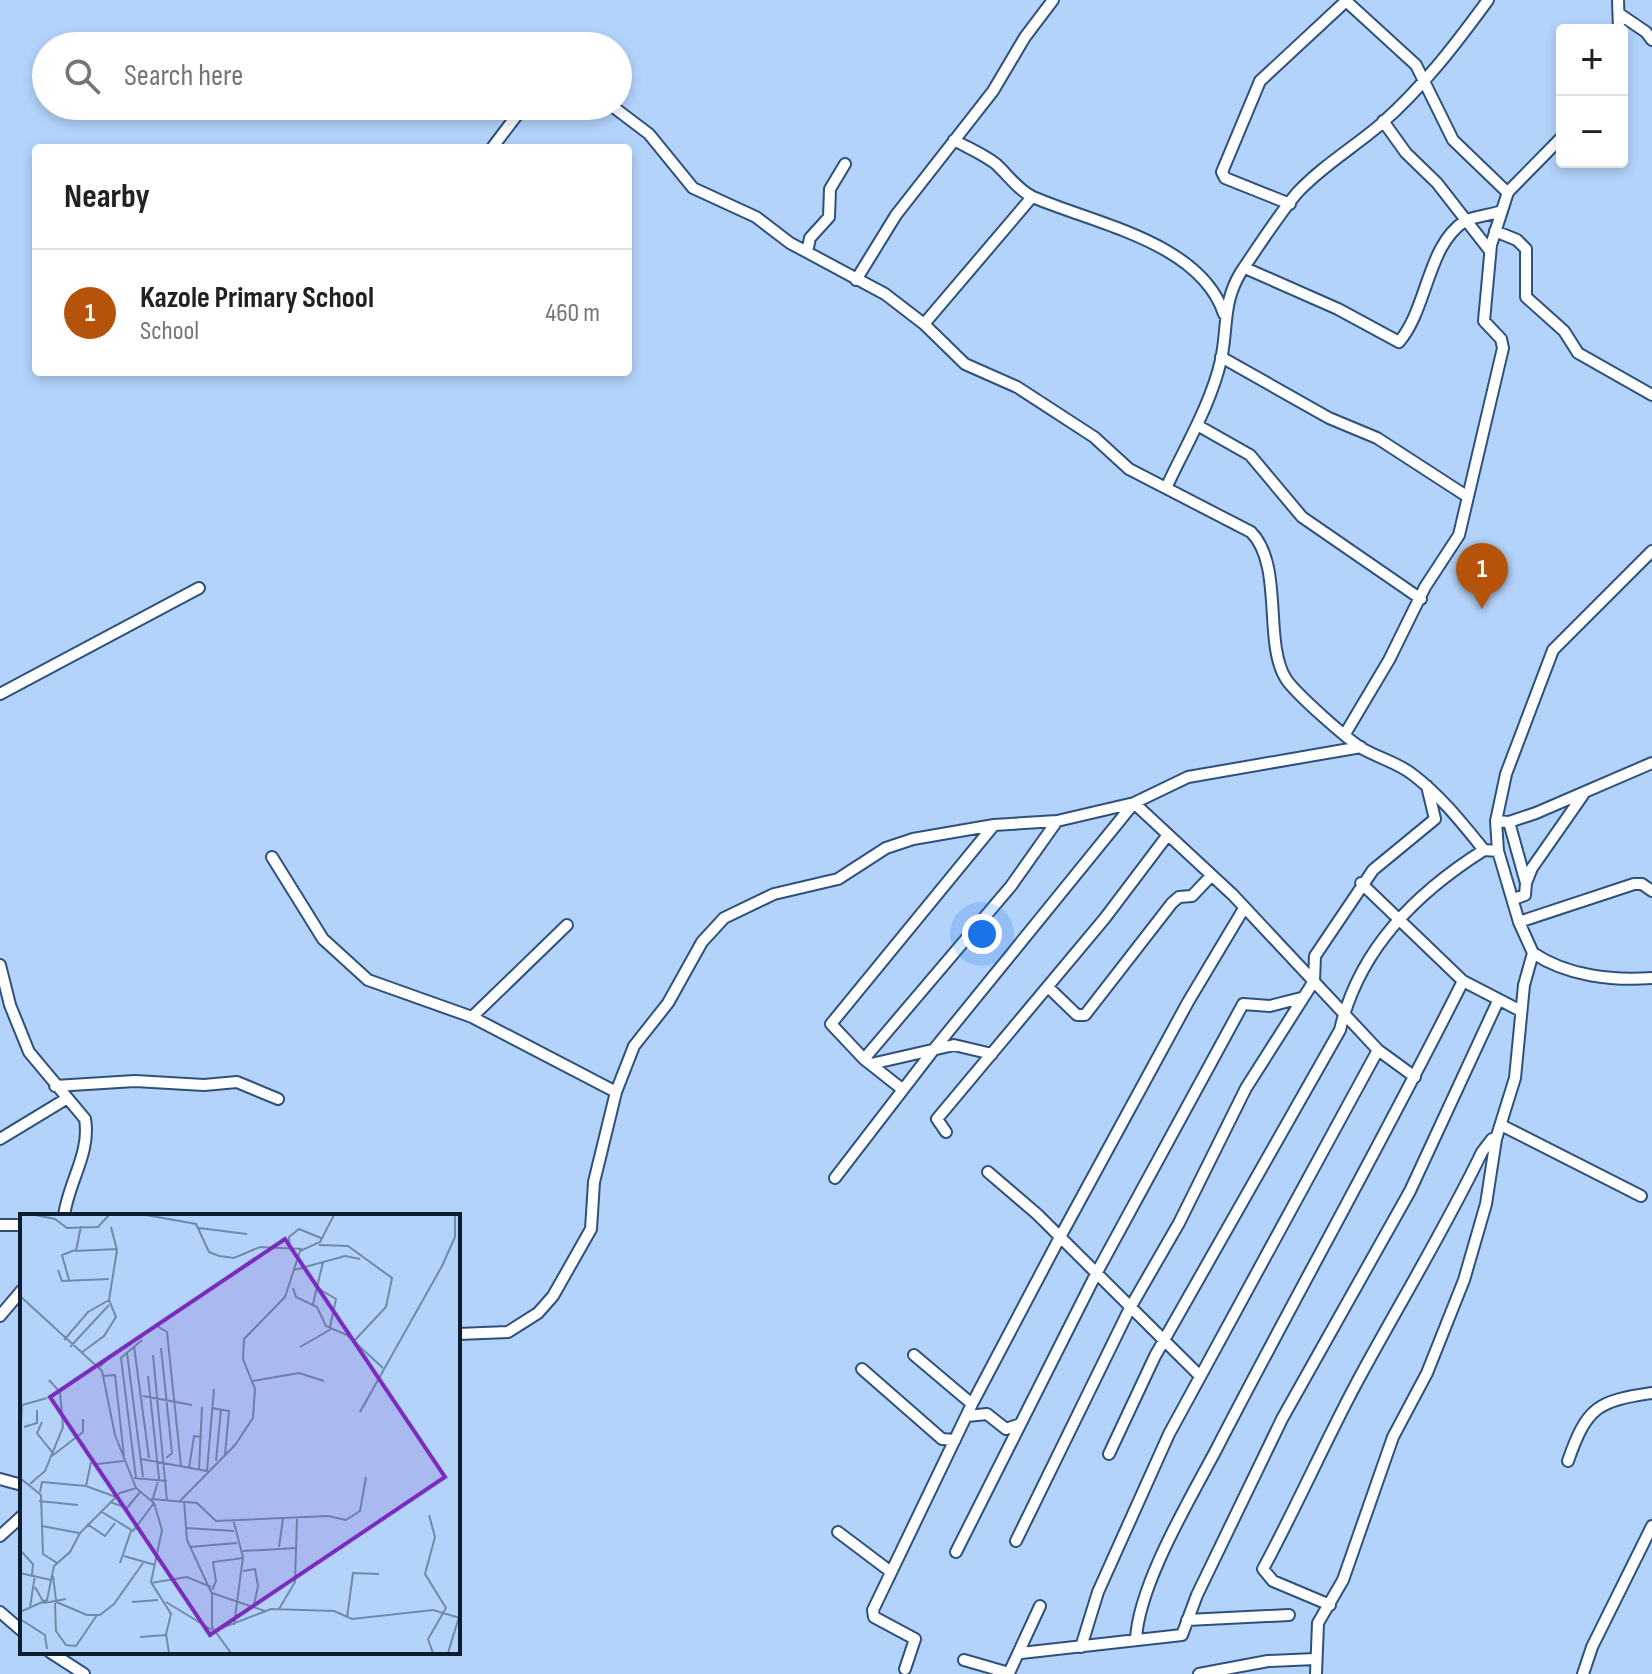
<!DOCTYPE html>
<meta charset="utf-8">
<style>
:root{--surface:#fff;--page:#f2f2f2;--text:#202124;--muted:#757577;--line:#e0e0e0;--accent:#b45309}
body{margin:0;font-family:"Sofia Sans Condensed",sans-serif;background:var(--page);color:var(--text)}
.controls{position:absolute;right:24px;top:24px;display:grid;overflow:hidden;border-radius:8px;box-shadow:0 4px 12px #0003}
.controls button{width:72px;height:72px;display:grid;place-items:center;padding:0;border:0;border-bottom:2px solid var(--line);background:var(--surface);color:var(--text);font:40px sans-serif}
.you{position:absolute;left:982px;top:934px;width:28px;height:28px;margin:-20px;border:6px solid #fff;border-radius:50%;background:#1a73e8;box-shadow:0 0 0 12px #1a73e833}
.badge{display:grid;place-items:center;width:52px;height:52px;border-radius:50%;background:var(--accent);color:#fff;font-size:26px;font-weight:700}
.pin{position:absolute;translate:-50% -66px;filter:drop-shadow(0 2px 4px #0008)}
.pin::after{content:'';position:absolute;top:42px;width:28px;height:24px;background:inherit;clip-path:polygon(0 0,100% 0,50% 100%)}
.list{margin:0;padding:0;list-style:none}
h2{display:flex;justify-content:space-between;align-items:center;height:104px;margin:0;padding:0 32px;font-size:34px}
h2 small{font-size:26px;font-weight:400;color:var(--muted)}
.list li{display:grid;grid-template-columns:52px 1fr auto;gap:24px;align-items:center;box-sizing:border-box;height:128px;padding:0 32px;border-top:2px solid var(--line)}
.list b{display:block;font-size:30px;white-space:nowrap}
.list p{margin:0;font-size:26px;white-space:nowrap;color:var(--muted)}
.list em{font-size:26px;font-style:normal;color:var(--muted)}
.icon{flex:none;width:44px;height:44px;fill:none;stroke:currentColor;stroke-width:2;stroke-linecap:round;stroke-linejoin:round}
.map{position:relative;flex:none;width:1652px;height:1674px;overflow:hidden}
.search{position:absolute;background:var(--surface);box-shadow:0 4px 12px #0003;left:32px;top:32px;width:600px;height:88px;display:flex;align-items:center;gap:20px;box-sizing:border-box;padding:0 28px;border-radius:44px;color:var(--muted);font-size:30px}
.panel{position:absolute;background:var(--surface);box-shadow:0 4px 12px #0003;left:32px;top:144px;width:600px;height:232px;border-radius:8px}
.map>svg:first-child{display:block}
.lines{fill:none;stroke-linecap:round;stroke-linejoin:round}
.minor-casing{stroke:#2e517c;stroke-width:14}
.minor{stroke:#fff;stroke-width:10}
.inset-road{fill:none;stroke:#718aa9;stroke-width:2}
.view{fill:#7b2cbf;fill-opacity:0.15;stroke:#7b2cbf;stroke-width:4}
.inset-edge{fill:none;stroke:#0e1d2f;stroke-width:4}
</style>
<div class="map">
<svg width="1652" height="1674" viewBox="0 0 1652 1674">
<rect width="100%" height="100%" fill="#b3d3fb"/>
<g class="lines">
<defs>
<path id="minor" d="M1345,0l71,65 37,75 55,53
M1618,0l1,30
M1621,15l25,17 6,8
M612,106l37,28 44,54 63,29 34,26 95,51 39,30 41,40 52,23 77,50 35,32 122,63c33,33 12,111 35,147 10,15 61,60 77,70 16,9 35,14 49,25 28,21 50,49 72,76l14,1
M1383,121l23,32 31,30 53,68
M954,140c14,8 29,14 42,24 11,10 23,27 37,33 62,27 167,45 191,117
M492,148l28,-37 40,-5
M1290,204l-65,-26 -3,-6 38,-91 86,-80
M1495,231l22,9 9,9v48l38,34 14,22 74,42
M807,252l3,-14 19,-21 1,-28 15,-25
M1245,268l93,41 61,33c29,-34 28,-97 66,-121 9,-5 26,-6 37,-10
M856,280l40,-65 97,-124 32,-54 28,-37
M924,324l108,-127
M1221,357l108,61 48,20 91,59
M1197,425l53,30 52,62 119,82
M1166,488c19,-41 45,-84 55,-128 7,-32 1,-57 20,-88 17,-25 36,-55 56,-79 25,-27 56,-45 84,-69 42,-37 74,-79 107,-124
M1652,551l-99,99 -47,124 -10,47 2,30 21,71 14,31c34,23 80,28 119,25
M0,694l199,-106
M1345,734l44,-74 36,-73 34,-52 44,-187 -2,-9 -17,-18 7,-76 17,-53 54,-55
M1496,821l13,1 27,-9 116,-50
M1509,822l17,61 -1,12 -11,4
M272,857l51,82 45,41 104,37 144,75
M1361,883l102,98 58,30
M1526,883l6,-15 51,-73
M1519,922l115,-38h8l10,7
M0,965l10,40 19,47 56,67c6,34 -17,64 -21,97
M1048,987l29,28h8l87,-112 7,-6 13,-1 18,-19
M472,1017l95,-92
M864,1059l147,-173 46,-65
M871,1064l83,-19 38,9
M55,1086l80,-5 69,4 33,-3 41,17
M902,1089l-38,-30 -33,-35 163,-199
M1501,1125l140,71
M946,1132l-9,-13 168,-201 62,-82
M0,1139l66,-40
M988,1172l49,42 162,161
M835,1178l100,-130 199,-245 99,92 145,155 37,27
M0,1225h22
M0,1316l22,-26
M458,1334l50,-2 30,-19 15,-17 38,-67 3,-47 22,-90 18,-46 34,-43 34,-61 22,-24 50,-24 64,-15 48,-31 27,-9 81,-14 63,-4 77,-18 54,-26 173,-30
M914,1355l58,49
M862,1369l80,70 13,1
M967,1416l20,-2 19,15 14,-5
M1109,1454l46,-98 185,-326c19,-81 76,-137 144,-180
M1568,1461c19,-54 29,-60 84,-68
M0,1479l22,6
M838,1532l53,40
M0,1536l22,-20
M1016,1541l114,-233 49,-85 67,-135 68,-107 1,-25 58,-86 62,-51 -8,-33
M956,1552l140,-278 147,-270 27,2 31,-8
M1330,1605l-57,-24 -10,-12c33,-61 60,-123 93,-185 42,-78 88,-153 126,-232l10,-13h4
M0,1612l22,19
M1187,1620l102,-5
M1136,1640c2,-54 54,-141 80,-190 81,-157 168,-311 247,-469
M1081,1647l17,-55 71,-158 209,-384
M50,1652l34,22
M1021,1653l161,-18 15,-40 85,-176 128,-228 88,-190
M964,1660l45,13 31,-67
M905,1669l10,-30 -41,-22 -1,-7 99,-206 87,-165 129,-237 55,-92
M1199,1674l69,-13 47,-2
M1316,1674l2,-51 25,-43 50,-143 34,-64 37,-93 22,-76 10,-65 19,-61 9,-93 9,-32
M1583,1674l9,-27 60,-121"/>
</defs>
<!-- minor casing -->
<use href="#minor" class="minor-casing"/>
<!-- minor -->
<use href="#minor" class="minor"/>
</g>
<!-- overview -->
<g transform="translate(20 1214)">
<rect width="440" height="440" fill="#b3d3fb"/>
<path class="inset-road" d="M15,1l20,4 12,9 31,-1 11,-12M126,1l50,9 13,28 10,4 15,2 26,-11 42,2M61,12l-5,25 41,-2M179,14l48,6M299,31l29,1 44,32 -6,29 -32,34M270,34l-1,-11 10,-8 22,9M38,56l4,11 47,-2M274,56l51,-14 15,3M49,66l-7,-25 13,-5M273,74l3,9 21,10 9,19 21,9 36,33M299,75l17,10 -6,28M0,82l82,75 13,64 21,53M293,90l10,-42M137,112l10,6 14,134M44,126l24,-28 21,-12M114,132l15,112M50,133l39,-42M280,133l33,-19M141,134l11,105 -6,5M61,139l23,-17 12,-19 -7,-17 8,-50 -6,-23M107,139l16,124M133,141l14,146M79,153l20,-17M83,162l12,-1 9,81M128,162l11,102 -6,20M233,167l46,-8 25,8M123,182l49,9M192,194l17,3 -4,44M340,198l82,-146 13,-29v-22M22,208l-5,11 15,19M4,213l13,-4v-13M0,224l2,-33 25,-7M32,242l31,-24v-13M121,245l66,12 7,-82M196,247l5,-52M77,250l27,-3M169,254l5,-32 8,1M179,256l3,-63M0,264l21,17 2,59 14,9M114,264l33,3M116,264l-15,-120 21,-18M10,270l15,-13 18,-44 -3,-35 -11,-12M66,272l5,-24M20,278l2,-10 44,4 30,11M131,285l46,4 19,18 112,-5 18,4 14,-9 6,-34M19,287l39,4M160,287l55,-56 18,-27 2,-29 -12,-30 1,-20 41,-42 15,-46 20,-9 14,-27M164,287l3,39 25,54v33l19,26M90,288l17,6 14,-17M82,298l31,19 21,-28M409,301l6,22 -10,37 21,34 -18,31 5,14M213,305l10,38 -9,68M67,310l18,12 10,-13M22,312l37,7M166,314l48,3M169,333l48,-4M259,333l4,-28M0,336l13,14 -1,11M223,337l53,-3M104,342l31,9M100,349l11,-32M223,357l12,-2 3,17 -4,19M0,359l31,7M33,362l3,24M131,369l36,-6 24,10M15,373l9,16 22,-4M192,376l4,-9 -3,-19 30,-4M192,379l53,18M34,387l33,14h13l14,-11 29,-41M112,388l26,-2M146,388l46,28M35,389l1,28 10,14 10,1 21,-31M10,393l5,-32M259,395l16,-27 2,-63M0,398l27,-12 7,-34 16,-14 10,-19 40,-40 16,-5 18,15 8,27 -11,52 20,32 -5,20 3,19M327,404l6,-45 26,1M0,405l25,16 2,14M194,417l57,-22 63,2 18,8 81,-9 27,8M120,423l26,-2M428,439l11,-36"/>
<path class="view" d="M265,25l160,238 -235,158 -160,-238z"/>
<rect width="440" height="440" class="inset-edge"/>
</g>
</svg>
<div class="controls">
<button>+</button>
<button>−</button>
</div>
<div class="you"></div>
<div class="pin badge" style="left:1482px;top:609px">1</div>
<div class="search"><svg class="icon" aria-label="search" viewBox="0 0 24 24"><circle cx="10" cy="10" r="6"/><path d="M15 15l6 6"/></svg>Search here</div>
<section class="panel">
<h2>Nearby<small></small></h2>
<ul class="list">
<li><span class="badge">1</span><div><b>Kazole Primary School</b><p>School</p></div><em>460 m</em></li>
</ul>
</section>
</div>
